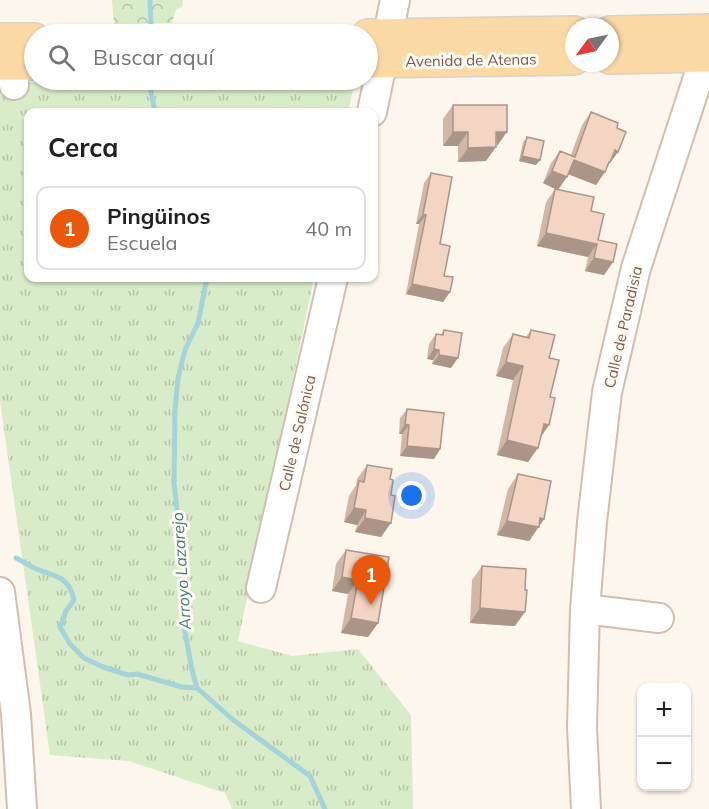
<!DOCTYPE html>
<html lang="es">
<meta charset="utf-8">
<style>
:root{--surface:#fff;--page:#f6f6f6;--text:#202124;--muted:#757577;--line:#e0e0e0;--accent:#ea580c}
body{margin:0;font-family:Mulish,sans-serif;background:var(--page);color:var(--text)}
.controls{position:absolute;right:18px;bottom:18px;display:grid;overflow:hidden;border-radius:12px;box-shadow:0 2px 4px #0004}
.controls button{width:54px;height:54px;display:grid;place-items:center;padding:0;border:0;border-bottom:2px solid var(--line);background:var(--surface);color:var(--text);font:30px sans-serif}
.compass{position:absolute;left:565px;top:18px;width:54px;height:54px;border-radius:50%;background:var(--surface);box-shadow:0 2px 4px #0004;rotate:237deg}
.you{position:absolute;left:412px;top:496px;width:21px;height:21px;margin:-15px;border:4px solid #fff;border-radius:50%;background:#1a73e8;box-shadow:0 0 0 9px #1a73e833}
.badge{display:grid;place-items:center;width:39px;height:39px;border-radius:50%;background:var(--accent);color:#fff;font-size:20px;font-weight:700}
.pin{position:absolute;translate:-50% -50px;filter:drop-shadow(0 2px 3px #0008)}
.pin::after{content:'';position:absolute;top:32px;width:21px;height:18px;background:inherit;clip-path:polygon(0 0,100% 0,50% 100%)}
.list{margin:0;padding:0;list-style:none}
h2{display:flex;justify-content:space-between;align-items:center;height:78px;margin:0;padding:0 24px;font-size:26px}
h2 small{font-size:20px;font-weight:400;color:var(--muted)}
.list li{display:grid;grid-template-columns:39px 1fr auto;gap:18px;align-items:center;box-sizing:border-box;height:84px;margin:0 12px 12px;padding:0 12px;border:2px solid var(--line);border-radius:12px}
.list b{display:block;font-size:22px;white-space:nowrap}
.list p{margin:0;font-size:20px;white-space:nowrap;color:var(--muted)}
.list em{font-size:20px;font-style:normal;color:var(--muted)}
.icon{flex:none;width:33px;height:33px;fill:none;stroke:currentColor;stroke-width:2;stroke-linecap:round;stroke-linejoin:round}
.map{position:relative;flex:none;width:709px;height:809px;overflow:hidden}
.search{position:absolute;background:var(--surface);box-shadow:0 2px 4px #0004;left:24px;top:24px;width:354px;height:66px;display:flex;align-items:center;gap:15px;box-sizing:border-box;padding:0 21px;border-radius:33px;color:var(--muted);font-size:22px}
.panel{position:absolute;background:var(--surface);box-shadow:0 2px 4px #0004;left:24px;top:108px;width:354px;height:174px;border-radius:12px}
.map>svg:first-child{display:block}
.grass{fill:url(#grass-tufts)}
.park{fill:url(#park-crowns)}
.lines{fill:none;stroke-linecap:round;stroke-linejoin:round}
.stream{stroke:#a5d3da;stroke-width:5}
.minor-casing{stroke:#d1beb0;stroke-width:32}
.major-casing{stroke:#dad1cd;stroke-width:36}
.minor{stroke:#fff;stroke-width:28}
.major{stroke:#fbd9a5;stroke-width:33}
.wall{fill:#d1b7a8}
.shaded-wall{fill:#aa9588}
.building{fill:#f3d5c3;stroke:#aa9588;stroke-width:1.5}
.labels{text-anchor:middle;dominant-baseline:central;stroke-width:6;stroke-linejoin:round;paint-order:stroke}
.street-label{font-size:15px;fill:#7a5c4d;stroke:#fffaf3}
.water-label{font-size:16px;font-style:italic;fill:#437c86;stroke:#fffaf3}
</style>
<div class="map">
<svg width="709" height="809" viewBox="0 0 709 809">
<defs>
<pattern id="grass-tufts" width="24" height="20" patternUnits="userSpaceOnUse" patternTransform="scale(1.5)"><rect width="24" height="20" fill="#d8ecc9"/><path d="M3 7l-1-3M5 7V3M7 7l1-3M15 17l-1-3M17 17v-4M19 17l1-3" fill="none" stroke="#b4c2a5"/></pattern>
<pattern id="park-crowns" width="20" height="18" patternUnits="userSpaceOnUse" patternTransform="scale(1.5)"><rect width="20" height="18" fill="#d8ecc9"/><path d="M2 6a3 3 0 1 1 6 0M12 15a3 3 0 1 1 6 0" fill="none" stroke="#b4c2a5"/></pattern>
</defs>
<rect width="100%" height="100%" fill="#fdf6ec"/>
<!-- grass -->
<path class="grass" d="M27,82l327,3 -6,27h-320v166h286l-76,363 54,15 66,-7 53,66 2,94h-181l-7,-16 -96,-32 -79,-6 -50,-354v-313z"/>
<!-- park -->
<path class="park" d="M112,0h71l-1,7 -6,2 -4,14 -58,1z"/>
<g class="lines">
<!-- stream -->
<path class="stream" d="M150,0l1,25
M149,83l6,29
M207,278l-9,45 -13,27 -7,28 -3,33 -1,72 10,86 -3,42 11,59 5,18 35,31 78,57 15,33
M16,558c8,4 15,9 23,12 18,7 30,7 35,30l-8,11 -6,16 10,17 14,14 19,9 25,8 9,-1 45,13 15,1"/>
<defs>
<path id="minor" d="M12,63l2,22
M372,112l23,-112
M261,588l72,-310
M0,592l16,122 6,95
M585,609l74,9
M586,809l-4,-82 3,-118 7,-87 15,-130 29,-124 73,-224"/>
<path id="major" d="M610,33l99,-2
M368,36l206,-3
M0,40h34
M610,57l99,-2
M368,61l206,-3
M0,63h34"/>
</defs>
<!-- minor casing -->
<use href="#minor" class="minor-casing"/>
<!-- major casing -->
<use href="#major" class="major-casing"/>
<!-- minor -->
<use href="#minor" class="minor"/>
<!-- major -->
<use href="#major" class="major"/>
</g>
<!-- wall -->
<path class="wall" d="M453,105l43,41 -10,15 -28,1v-16h-15v-27z
M591,112l26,16 1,24 -12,16 -10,17 -28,-11 -10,15 33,22 7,29 15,22 -9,13 -19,-4 3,-14 -51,-11 9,-44 9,-13 -12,-6 8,-20 9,-12 11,4 11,-30z
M527,137l9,28 -17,-4 4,-19z
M431,173l13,103 6,16 -7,10 -37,-8 13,-70h-3l8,-41z
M444,330l7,38 -19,-4 1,-4 -6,-1 2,-15 7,-10 5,1z
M531,330l18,28 1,39 -1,28 -8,12 -13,25 -31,-7 16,-75 -17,-4 7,-28 10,-14 13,3z
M407,409l33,40 -6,10 -34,-3 2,-22h-3l1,-16z
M367,465l14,72 -26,-5 2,-7 -13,-3 5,-26 7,-11 1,-6z
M518,474l26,45 -15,22 -32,-6 11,-46z
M346,550l32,73 -10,14 -27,-4 7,-39 -16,-3 4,-27z
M482,566l33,60 -45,-3 2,-43z"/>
<!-- shaded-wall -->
<path class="shaded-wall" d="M453,132h15l-10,14h-15z
M496,132h11l-10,14z
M496,147l-10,14 -28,1 10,-14z
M615,150l3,2 -9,12 1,-2z
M522,156l18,4 -4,5 -17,-4z
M574,160l31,12 -9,13 -31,-12z
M552,171l15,6 -9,13 -15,-7z
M423,214l3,1 -7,9h-3z
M546,233l51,11 -9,13 -51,-11z
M594,258l19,4 -9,13 -19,-4z
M412,284l38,8 -7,10 -37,-8z
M434,349l5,1 -6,10 -6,-1z
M439,355l19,3 -7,10 -19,-4z
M506,362l17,4 -10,14 -17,-4z
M405,424l4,1 -7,9h-3z
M544,424l5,1 -10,14z
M507,440l31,8 -10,14 -31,-7z
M407,446l33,3 -6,10 -34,-3z
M354,508l12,2 -9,15 -13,-3z
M365,518l26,5 -10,14 -26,-5z
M540,518l4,1 -15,22 -32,-6 10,-14z
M342,577l16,3 -10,14 -16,-3z
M480,608l45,4 -10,14 -45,-3z
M351,618l27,5 -10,14 -27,-4z"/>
<!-- building -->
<path class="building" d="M453,105h54v27h-11v15l-28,1v-16h-15z
M591,112l27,11 -1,5 9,4 -8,20 -3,-2 -5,12h-1l-4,10 -31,-12 -7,17 -15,-6 8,-20 15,6z
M527,137l17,4 -4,19 -18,-4z
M431,173l21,4 -12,67 10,2 -6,30 9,1 -3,15 -38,-8 14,-69 -3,-1z
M555,189l39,8 -3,14 13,3 -6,26 19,4 -4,18 -19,-4 3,-14 -51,-11z
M444,330l18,3 -4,25 -19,-3v-5l-5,-1 2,-15 7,1z
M531,330l24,5 -6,23 10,2 -9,37 5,1 -6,27 -5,-1 -6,24 -31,-8 16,-74 -17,-4 7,-28 16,4z
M407,409l37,4 -4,36 -33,-3 2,-21 -4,-1z
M367,465l25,4 -2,10 3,1 -2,15 4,1 -4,27 -26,-5 1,-8 -12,-2 5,-27 5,1z
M518,474l33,7 -7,38 -4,-1 -1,9 -32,-6z
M346,550l43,7 -11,66 -27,-5 7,-38 -16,-3z
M482,566l44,3 -1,21h2l-2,22 -45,-4z"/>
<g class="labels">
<!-- street labels -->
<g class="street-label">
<text transform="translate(471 60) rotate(-1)">Avenida de Atenas</text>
<text transform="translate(623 327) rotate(-77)">Calle de Paradisia</text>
<text transform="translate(297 433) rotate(-77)">Calle de Salónica</text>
</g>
<!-- water labels -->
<g class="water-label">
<text transform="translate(181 571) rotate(-94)">Arroyo Lazarejo</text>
</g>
</g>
</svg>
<div class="controls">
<button>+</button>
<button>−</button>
</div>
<svg class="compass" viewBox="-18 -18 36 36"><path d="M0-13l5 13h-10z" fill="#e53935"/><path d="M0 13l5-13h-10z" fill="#757577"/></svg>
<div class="you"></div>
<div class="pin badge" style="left:371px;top:605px">1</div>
<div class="search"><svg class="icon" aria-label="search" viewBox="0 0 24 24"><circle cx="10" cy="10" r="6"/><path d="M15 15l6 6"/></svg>Buscar aquí</div>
<section class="panel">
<h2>Cerca<small></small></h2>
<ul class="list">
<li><span class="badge">1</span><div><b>Pingüinos</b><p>Escuela</p></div><em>40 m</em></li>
</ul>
</section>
</div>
